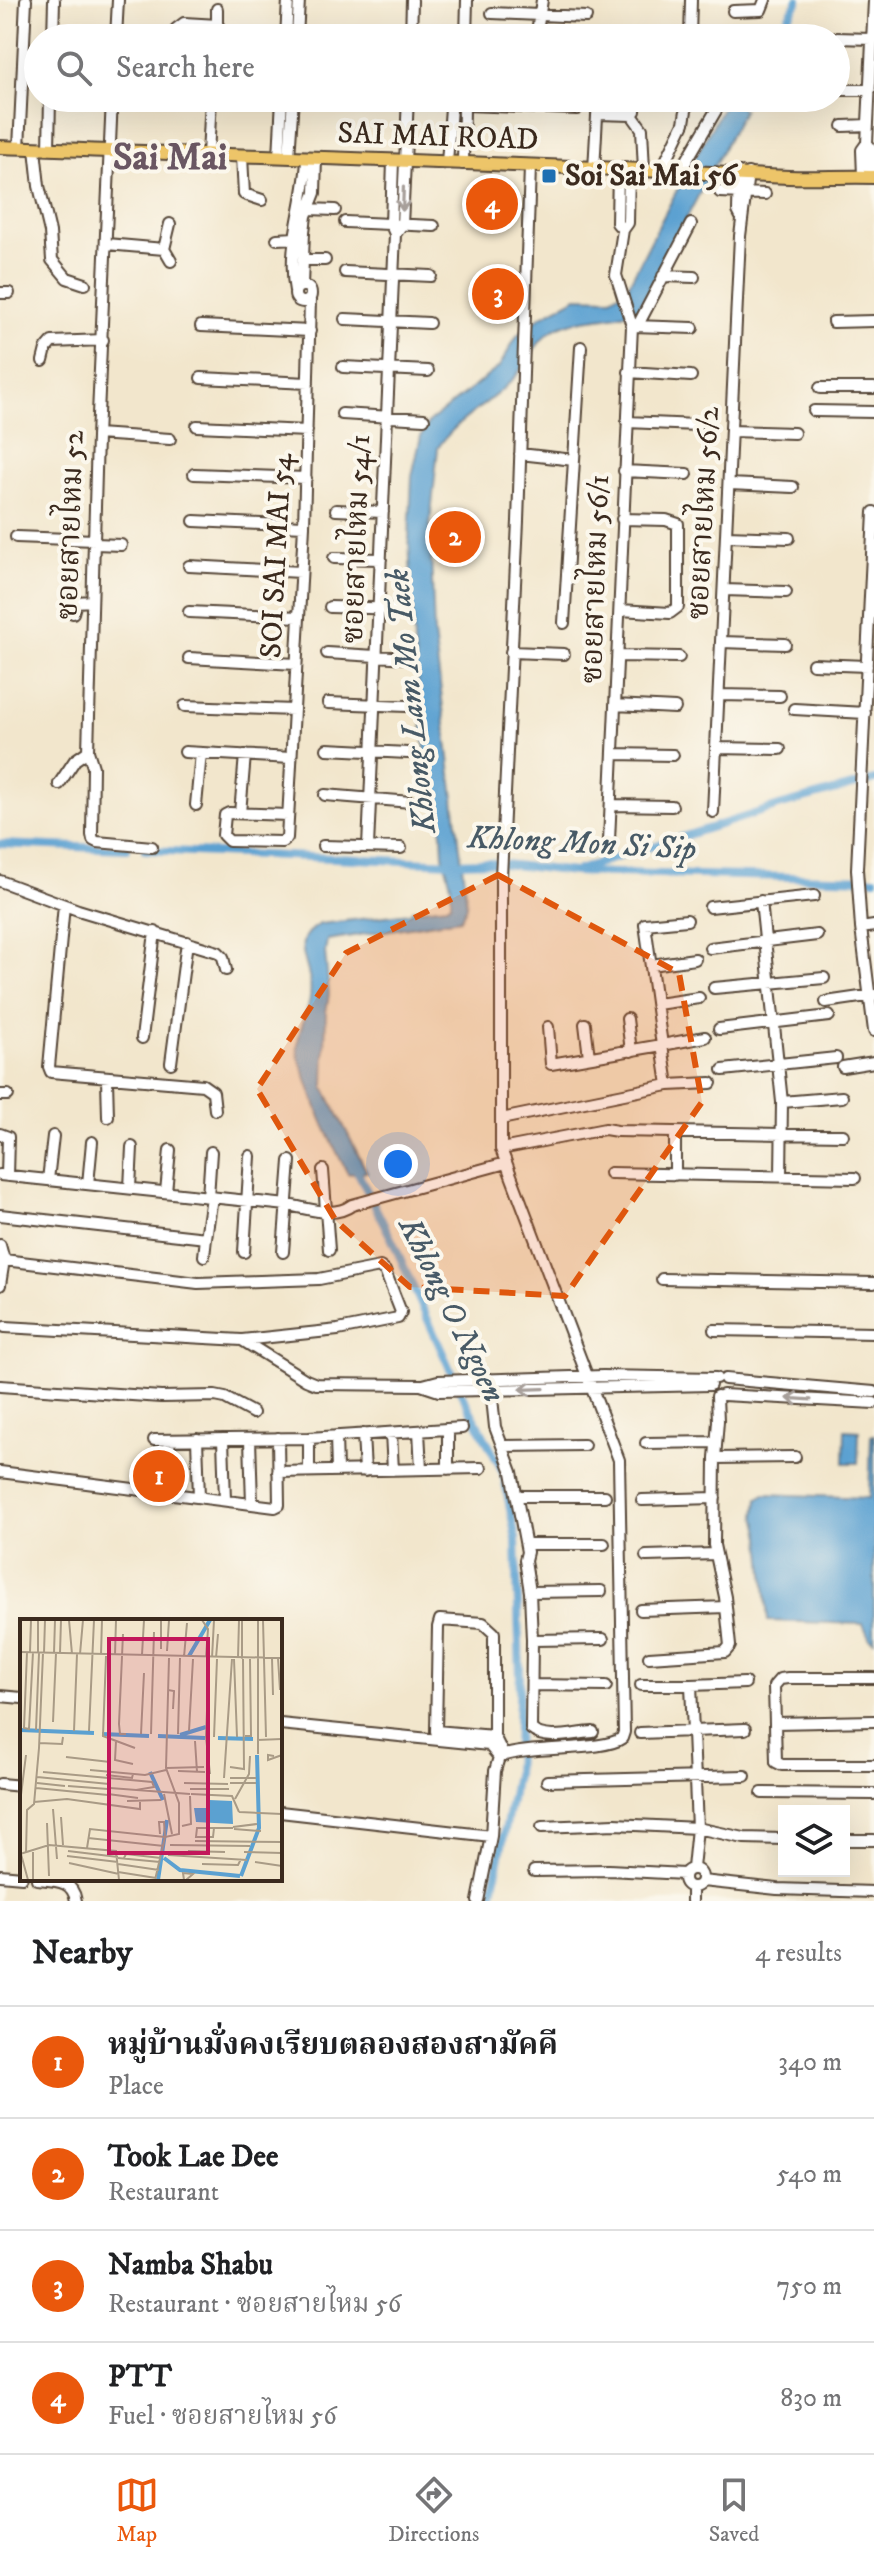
<!DOCTYPE html>
<meta charset="utf-8">
<style>
:root{--surface:#fff;--page:#f6f6f6;--text:#202124;--muted:#757577;--line:#e0e0e0;--accent:#ea580c}
body{margin:0;font-family:"IM FELL DW Pica","Noto Serif Thai",serif;background:var(--page);color:var(--text)}
.controls{position:absolute;right:24px;bottom:24px;display:grid;overflow:hidden;border-radius:0px;box-shadow:0 8px 32px #0002}
.controls button{width:72px;height:72px;display:grid;place-items:center;padding:0;border:0;border-bottom:2px solid var(--line);background:var(--surface);color:var(--text);font:40px sans-serif}
.you{position:absolute;left:398px;top:1164px;width:28px;height:28px;margin:-20px;border:6px solid #fff;border-radius:50%;background:#1a73e8;box-shadow:0 0 0 12px #1a73e833}
.badge{display:grid;place-items:center;width:52px;height:52px;border-radius:50%;background:var(--accent);color:#fff;font-size:26px;font-weight:700}
.pin{position:absolute;translate:-50% -50%;border:4px solid #fff;box-shadow:0 2px 8px #0006}
.list{margin:0;padding:0;list-style:none}
h2{display:flex;justify-content:space-between;align-items:center;height:104px;margin:0;padding:0 32px;font-size:34px}
h2 small{font-size:26px;font-weight:400;color:var(--muted)}
.list li{display:grid;grid-template-columns:52px 1fr auto;gap:24px;align-items:center;box-sizing:border-box;height:112px;padding:0 32px;border-top:2px solid var(--line)}
.list b{display:block;font-size:30px;white-space:nowrap}
.list p{margin:0;font-size:26px;white-space:nowrap;color:var(--muted)}
.list em{font-size:26px;font-style:normal;color:var(--muted)}
.icon{flex:none;width:44px;height:44px;fill:none;stroke:currentColor;stroke-width:2;stroke-linecap:round;stroke-linejoin:round}
.map{position:relative;flex:none;width:874px;height:1901px;overflow:hidden}
.search{position:absolute;background:var(--surface);box-shadow:0 8px 32px #0002;left:24px;right:24px;top:24px;height:88px;display:flex;align-items:center;gap:20px;box-sizing:border-box;padding:0 28px;border-radius:44px;color:var(--muted);font-size:30px}
.sheet{height:552px;background:var(--surface)}
nav{display:flex;justify-content:space-around;align-items:center;box-sizing:border-box;height:112px;border-top:2px solid var(--line);background:var(--surface);font-size:22px;color:var(--muted)}
nav a{display:grid;justify-items:center;gap:4px}
nav .on{color:var(--accent)}
.map>svg:first-child{display:block}
.water{fill:#5ba1d1;stroke:#4b6678;stroke-width:2}
.lines{fill:none;stroke-linecap:round;stroke-linejoin:round}
.canal{stroke:#5ba1d1;stroke-width:8}
.minor-casing{stroke:#564638;stroke-width:14}
.major-casing{stroke:#564638;stroke-width:16}
.minor{stroke:#fff;stroke-width:10}
.major{stroke:#edc569;stroke-width:12}
.oneway{stroke:#a79f9a}
.marked{fill:#df570d;fill-opacity:0.2;stroke:#df570d;stroke-width:6;stroke-dasharray:16 10;stroke-linejoin:round}
.poi-dot{fill:#1f6fb2;stroke:#fbf7ec;stroke-width:3}
.labels{text-anchor:middle;dominant-baseline:central;stroke-width:8;stroke-linejoin:round;paint-order:stroke}
.street-label{font-size:30px;fill:#3b2a1e;stroke:#fbf7ec}
.poi-label{font-size:30px;font-weight:bold;fill:#3b2a1e;stroke:#fbf7ec;text-anchor:start}
.water-label{font-size:32px;font-style:italic;fill:#485a66;stroke:#fbf7ec}
.district-label{font-size:38px;font-weight:bold;fill:#6a5762;stroke:#fbf7ec}
.inset-river{fill:none;stroke:#5ba1d1;stroke-width:4}
.inset-road{fill:none;stroke:#a99b86;stroke-width:2}
.view{fill:#c2185b;fill-opacity:0.15;stroke:#c2185b;stroke-width:4}
.inset-edge{fill:none;stroke:#3b2a1e;stroke-width:4}
</style>
<div class="map">
<svg width="874" height="1901" viewBox="0 0 874 1901">
<rect width="100%" height="100%" fill="#fbf7ec"/>
<filter id="ink" filterUnits="userSpaceOnUse"><feTurbulence type="fractalNoise" baseFrequency=".0125" numOctaves="2"/><feDisplacementMap in="SourceGraphic" scale="16" xChannelSelector="R" yChannelSelector="G"/><feConvolveMatrix kernelMatrix="1 2 1 2 8 2 1 2 1" color-interpolation-filters="sRGB"/></filter>
<filter id="wash" filterUnits="userSpaceOnUse"><feTurbulence type="fractalNoise" baseFrequency=".006" numOctaves="4" result="noise"/><feDisplacementMap in="SourceGraphic" scale="32" xChannelSelector="R" yChannelSelector="G"/><feGaussianBlur stdDeviation="1.8" result="paint"/><feColorMatrix in="noise" values="0 0 0 0 0 0 0 0 0 0 0 0 0 0 0 0 0 1.4 0 .05"/><feComposite in="paint" operator="in"/></filter>
<g filter="url(#wash)">
<rect width="100%" height="100%" fill="#f2e6cc"/>
<!-- water -->
<path class="water" d="M726,102l18,7 -105,199c-26,13 -59,7 -84,21 -18,10 -27,33 -40,48 -23,26 -59,42 -77,71l-8,77 4,109 33,272 -7,13 -133,21 -2,12 4,42 -3,18 -2,75 43,85 -19,2c-17,-32 -31,-62 -42,-97 -2,-7 -7,-15 -8,-23 -3,-27 16,-44 12,-72 -3,-24 -20,-43 10,-58l90,-11 2,-3 35,-4 4,-3v-18l-8,-30 -1,-22 -17,-82 -11,-109 -5,-103 3,-63 9,-40 8,-14 70,-55 18,-31 23,-19 37,-20 34,1 16,-10 54,-106z
M845,1430l14,1 -1,32h-14z
M874,1435v206l-4,-2 -7,-15 -95,-3 -7,-84 -5,-22 2,-17 7,-4 104,4 2,-62z"/>
<g class="lines">
<!-- canal -->
<path class="canal" d="M777,38l21,-38
M731,114l10,-16
M0,844l127,5
M145,850l309,13 33,-1 87,10 300,7
M578,870l204,-65 92,-25
M354,1165l39,77 65,145 45,85 13,67 4,137 -4,99 -25,126"/>
</g>
</g>
<g filter="url(#ink)">
<g class="lines">
<defs>
<path id="minor" d="M733,11l28,-1 4,-10
M492,13l94,4
M53,38l1,-38
M116,38l2,-38
M174,38l2,-9 8,-6 34,2
M217,38v-29
M286,38l2,-38
M297,38l2,-38
M411,38l1,-38
M466,38l1,-38
M536,38l6,-38
M690,38l1,-38
M836,38l36,1
M836,90h34
M112,98l-15,339 -9,314 5,16 -1,68 1,5 4,2 55,5
M466,105l111,4
M598,114l34,1 3,-4 1,-13
M632,115l10,14 2,41
M843,126l25,-1
M867,143l5,7 1,27
M19,148l7,-148
M35,149l4,37 11,46 2,28 15,18 18,6
M49,149l1,-51
M208,155l3,-57
M242,156l2,38 18,6
M279,157l3,-59
M289,157l4,-59
M447,163l4,-56 -3,-9
M463,164l1,-56
M618,169l-1,54 6,7
M594,170l4,-72
M661,171l23,-48 4,-25
M680,172l38,-65
M739,172l-1,39 3,6
M863,176l-1,-26 5,-7 7,-142
M720,192l45,2
M309,209l26,1
M345,222l89,4
M395,234l7,-9 6,-127
M277,239l18,-1
M107,244l57,5 7,12
M164,249l6,-25
M303,260h22
M345,272l86,4
M663,276l31,1
M295 294a8 8 0 1 1 16 0a8 8 0 1 1-16 0Z
M302,286l2,-54 2,-16 9,-23 1,-35
M295,291c-9,-45 11,-89 12,-133
M0,293h9
M345,319l84,4
M833,322l41,-1
M638,325l53,-101
M201,326l109,5
M634,326l59,2
M43,361l3,-12 6,-7 51,-2
M343,367l85,4
M629,372l62,4
M201,378l107,5
M820,388h54
M814,411l60,1
M342,414l82,5
M627,422l70,3
M197,426l110,5
M731,431l63,2
M97,434l73,5
M520,454l54,6 -10,163
M574,460l7,-113
M624,471l63,3
M194,474l112,4
M729,484l64,3
M336,510l47,2
M874,512l-17,357 4,59 13,103
M194,521l110,5
M726,536l63,2
M16,537l79,3
M95,544l26,1
M334,558l47,1
M189,566l112,6
M724,590l62,2
M330,607l74,2
M620,610l50,3 8,-6v-83l-12,-4 -44,-1
M189,612l109,5
M73,613l3,-11 16,-1
M721,642l64,2
M511,652l53,2
M327,653l81,5
M618,656l61,1
M189,658l107,6
M813,664l54,2
M719,695l61,1
M328,703l79,3
M615,705l60,3
M185,706l109,4
M794,709l71,4
M716,748l64,1
M327,749l81,4
M185,752l106,6
M613,754l60,1
M59,784l16,-24 13,-9
M325,795l86,7
M196,805l5,-52
M611,805l61,1
M713,812l27,-576 8,-63
M240,813l5,-58
M288,815l-59,-2 -4,2 -2,20 6,6 53,1 5,-4 17,-312 6,-226
M609,841l23,-515 -16,-51 7,-45 5,-7 1,-53
M323,846l78,2
M368,847l27,-613 -4,-9 2,-64
M0,881l78,29 140,42 5,5 3,13
M761,901l21,201 -1,74
M64,905l-15,162 2,5 152,13 10,7 2,18
M710,907l104,-11
M687,920l-42,4 17,121 43,-8
M861,928l13,-2
M710,948l107,-13
M651,965l44,-6
M714,988l110,-10
M826,1002l48,-7
M657,1004l42,-6
M627,1019l4,32
M585,1024l4,33
M548,1027l3,37 111,-19 6,40
M719,1029l110,-13
M142,1038l13,-106
M171,1063l16,-121
M843,1067l31,-5
M723,1070l113,-12
M107,1079l1,38
M0,1095h8
M782,1102l60,-5
M501,1119l167,-34 43,-2
M675,1132v43
M0,1134l8,3 -1,39
M501,1149l104,-20 12,2 226,4
M323,1170l6,80
M610,1173l245,5
M0,1175l287,30c22,3 46,14 65,0l154,-42
M48,1180l5,-44
M88,1184l4,-42
M130,1188l2,-41
M166,1192l4,-42
M208,1197l3,-45
M0,1215l206,23 6,-41
M0,1245l4,15 -4,25
M244,1252l6,-96
M283,1252l7,-91
M204,1256l2,-18
M4,1260l194,23 121,-4 61,-12 5,4 16,41 -3,6 -60,12 -96,10
M662,1279l212,4
M5,1327l237,13 64,40 10,4 105,1 18,6 271,-6
M714,1330l160,3
M490,1379l5,48 17,45 15,80 -2,8 5,32 2,48 -1,89c14,13 44,4 62,3
M725,1379l149,13
M423,1385l15,-4 165,-5 113,2
M0,1386l161,11 54,-1 10,2 28,15
M723,1395l151,8
M448,1429v40
M419,1431l2,38
M391,1433l2,37
M363,1434l2,37
M336,1436l1,35
M309,1438v33
M197,1439l2,58
M223,1439l2,61
M250,1439l2,65
M154,1440l155,-2 153,-10
M169,1440l3,53
M646,1443l70,-1
M503,1446l81,-1
M715,1458l80,-1
M0,1472l275,35 4,-2 -1,-67
M278,1472l203,-4
M518,1496h87
M642,1500l73,-2
M526,1544h78
M646,1556l70,-2
M530,1592l71,-1
M641,1610l85,-3
M532,1640l71,-1
M649,1657l76,-5 5,-6 -5,-49 -11,-52 1,-87 3,-37 -1,-25
M874,1678h-86l-8,1 -6,7 2,76 6,3h92
M532,1685l74,1
M641,1685h50
M0,1696l22,2
M775,1723l99,-2
M280,1724l209,21 10,12
M640,1733l105,-4
M494,1736l-58,-5 2,-104 2,-7 43,3 11,10v103l10,20
M547,1781l198,-5
M0,1784l22,2
M762,1793l112,1
M280,1812l211,24
M542,1827l73,-3 82,4 47,10 40,1
M844,1840h30
M693,1868l4,-40 -6,-143 54,-2
M684 1878a9 9 0 1 1 18 0a9 9 0 1 1-18 0Z
M534,1871l75,-1 75,4
M0,1875l22,2
M37,1879c19,2 36,1 39,22
M702,1881l75,8 97,3
M478,1901l13,-65 4,-65 4,-14c31,-12 104,-5 123,-19l2,-6 -5,-272 -118,-311v-272l17,-356 12,-354
M692,1901v-14"/>
<path id="major" d="M0,147c263,10 526,16 789,30 28,1 57,-1 85,0"/>
</defs>
<!-- minor casing -->
<use href="#minor" class="minor-casing"/>
<!-- major casing -->
<use href="#major" class="major-casing"/>
<!-- minor -->
<use href="#minor" class="minor"/>
<!-- major -->
<use href="#major" class="major"/>
</g>
<!-- one-way arrows -->
<defs><path id="oneway-shaft" d="M-6 0H5M1.5-3L5.5 0L1.5 3" fill="none" stroke-width="1.6" stroke-linecap="round" stroke-linejoin="round" transform="scale(2)"/></defs>
<g class="oneway">
<use href="#oneway-shaft" transform="translate(403 199) rotate(92)"/>
<use href="#oneway-shaft" transform="translate(532 1389) rotate(178)"/>
<use href="#oneway-shaft" transform="translate(799 1399) rotate(-176)"/>
</g>
</g>
<!-- marked area -->
<path class="marked" d="M498,875l181,98 23,129 -137,194 -155,-9 -74,-66 -79,-132 89,-136z"/>
<!-- markers -->
<rect class="poi-dot" x="541" y="168" width="16" height="16" rx="4"/>
<g class="labels">
<!-- street labels -->
<g class="street-label">
<text transform="translate(438 137) rotate(2)">SAI MAI ROAD</text>
<text transform="translate(704 513) rotate(-87)">ซอยสายไหม 56/2</text>
<text transform="translate(71 525) rotate(-88)">ซอยสายไหม 52</text>
<text transform="translate(357 539) rotate(-88)">ซอยสายไหม 54/1</text>
<text transform="translate(277 556) rotate(-87)">SOI SAI MAI 54</text>
<text transform="translate(596 579) rotate(-88)">ซอยสายไหม 56/1</text>
</g>
<!-- poi labels -->
<g class="poi-label">
<text x="565" y="176">Soi Sai Mai 56</text>
</g>
<!-- water labels -->
<g class="water-label">
<text transform="translate(412 701) rotate(-96)">Khlong Lam Mo Taek</text>
<text transform="translate(582 844) rotate(3)">Khlong Mon Si Sip</text>
<text transform="translate(451 1310) rotate(64)">Khlong O Ngoen</text>
</g>
<!-- district labels -->
<g class="district-label">
<text x="170" y="158">Sai Mai</text>
</g>
</g>
<!-- overview -->
<g transform="translate(20 1619)">
<rect width="262" height="262" fill="#f2e6cc"/>
<path d="M189,181l23,1 1,23 -37,-2 -2,-14h13z" fill="#5ba1d1"/>
<path class="inset-river" d="M169,37l21,-36M0,111l74,3M82,115l47,2M160,116l26,-8M138,117l47,2M198,119l35,1M130,153l13,28M144,239l16,12 60,6M221,257l18,-48 -2,-73M138,261l9,-60"/>
<path class="inset-road" d="M49,1l3,34M141,1v29M182,1l6,9 -2,29M238,1v134M243,1l3,117M103,15l-4,90 1,10h6M147,32l2,-31M0,33l262,6M7,33l-3,76 5,1 4,-77M10,33l1,-32M18,34v-33M24,34l1,-33M34,34l1,-33M40,34l1,-33M60,35l3,-34M81,36l1,-35M95,36l1,-35M122,36l2,-35M86,37l-3,80 32,12M164,38l3,-34M192,39l2,-38M196,39l2,-24M218,39l1,-38M252,39l1,37M258,39l2,32M189,40l-3,78 4,37M214,40l3,78M222,40v-39M148,71l6,1 -1,18M33,103l3,-69M0,108l1,-75M16,111l3,-77M54,112l3,-77M69,112l5,-111M169,112l4,-72M121,115l3,-61M131,115l3,-102M158,115l2,-76M225,117h6l-1,-77M194,118l3,-78M237,121l25,-1M96,122l-1,19 18,4M175,122l2,31M19,124l23,1 1,-7M254,137l-6,-1v5l14,-5M46,138l44,5M210,148l14,2 -1,-110M146,149l38,-1M70,151l55,5 21,-5M158,152l27,1M23,153l109,10 2,5 -18,3M86,156l26,3 1,-4M17,158l72,7M204,159l8,-119M210,159h26M17,164l28,3M164,164l44,1M210,164h26M48,167l40,3M16,169l72,7M90,169l80,6M170,170h39M88,175l30,4M144,175l8,40M171,175l41,2 7,16M1,176l5,-40M215,180l14,-25 1,-18M107,182l34,-1M14,183l33,-3 73,10v-8M33,190l4,50M219,193l43,2M41,198l2,28M27,204l2,53M162,207l9,-2 -1,-28M213,208l24,-3M194,209l-1,9h-17l1,-9h36M214,210l27,2M140,215l-1,-12h5l1,14M68,219l76,8M175,222l87,1M150,226l80,1M67,229l3,-19 75,8M48,232l50,6M168,232l37,1M13,233v28M224,233l38,1M6,234l1,-43 7,-6 5,-56 4,-95M0,235l29,-9 67,6 3,29M1,235l7,26M148,236l79,5M47,237l51,6M98,239l42,4M104,239l2,-4 35,4M235,243l27,4M49,244l50,11M98,245l41,6M182,245l36,1 3,-6M98,253l38,6M135,261l10,-43 14,-3v-31l-13,-35 3,-110M164,261l-1,-7 10,1 -7,6"/>
<path class="view" d="M89,20h99v214h-99z"/>
<rect width="262" height="262" class="inset-edge"/>
</g>
</svg>
<div class="controls">
<button><svg class="icon" aria-label="layers" viewBox="0 0 24 24"><path d="M12 4l9 5-9 5-9-5zM3 14l9 5 9-5"/></svg></button>
</div>
<div class="you"></div>
<div class="pin badge" style="left:159px;top:1476px">1</div>
<div class="pin badge" style="left:455px;top:537px">2</div>
<div class="pin badge" style="left:498px;top:294px">3</div>
<div class="pin badge" style="left:492px;top:204px">4</div>
<div class="search"><svg class="icon" aria-label="search" viewBox="0 0 24 24"><circle cx="10" cy="10" r="6"/><path d="M15 15l6 6"/></svg>Search here</div>
</div>
<section class="sheet">
<h2>Nearby<small>4 results</small></h2>
<ul class="list">
<li><span class="badge">1</span><div><b>หมู่บ้านมั่งคงเรียบตลองสองสามัคคี</b><p>Place</p></div><em>340 m</em></li>
<li><span class="badge">2</span><div><b>Took Lae Dee</b><p>Restaurant</p></div><em>540 m</em></li>
<li><span class="badge">3</span><div><b>Namba Shabu</b><p>Restaurant · ซอยสายไหม 56</p></div><em>750 m</em></li>
<li><span class="badge">4</span><div><b>PTT</b><p>Fuel · ซอยสายไหม 56</p></div><em>830 m</em></li>
</ul>
</section>
<nav>
<a class="on"><svg class="icon" aria-label="map" viewBox="0 0 24 24"><path d="M3 6l6-2 6 2 6-2v14l-6 2-6-2-6 2zM9 4v14M15 6v14"/></svg>Map</a>
<a><svg class="icon" aria-label="directions" viewBox="0 0 24 24"><path d="M12 3l9 9-9 9-9-9zM9 14v-3h6M13 9l2 2-2 2"/></svg>Directions</a>
<a><svg class="icon" aria-label="saved" viewBox="0 0 24 24"><path d="M7 4h10v16l-5-4-5 4z"/></svg>Saved</a>
</nav>
